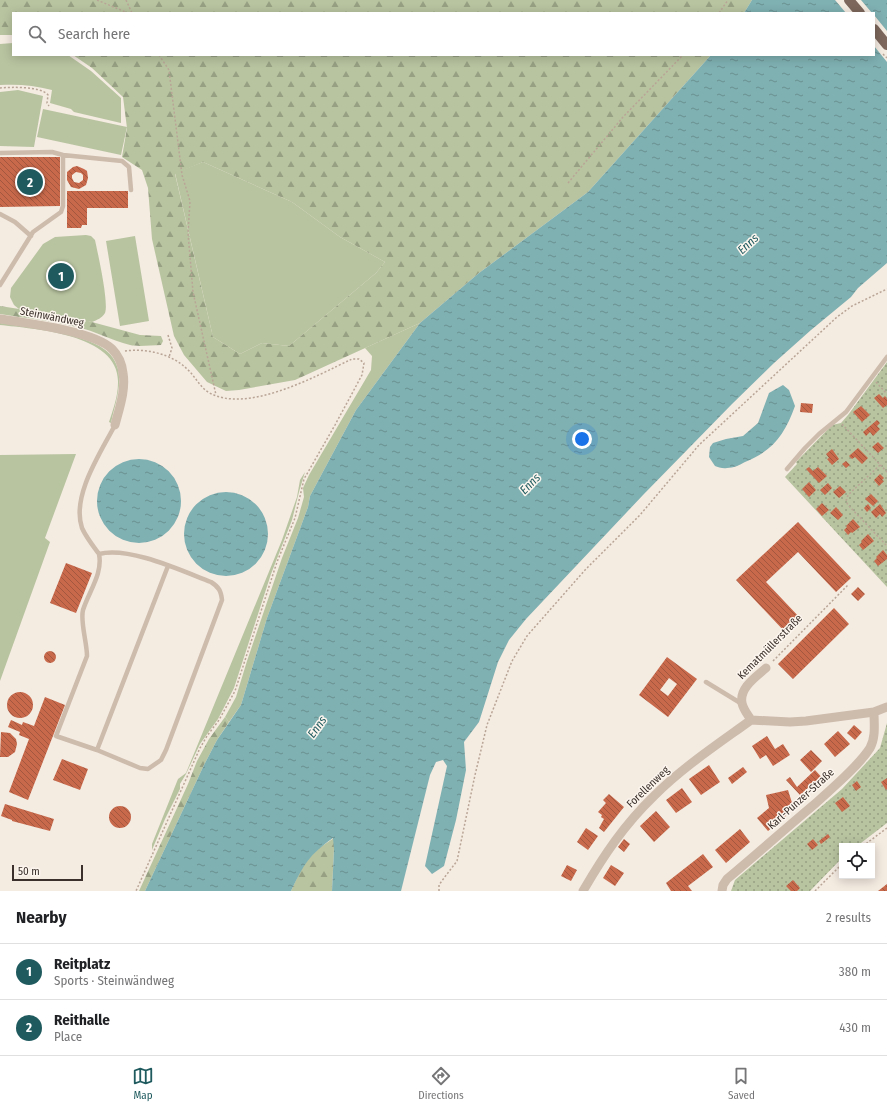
<!DOCTYPE html>
<meta charset="utf-8">
<style>
:root{--surface:#fff;--page:#f6f6f6;--text:#202124;--muted:#757577;--line:#e0e0e0;--accent:#1f5a5e}
body{margin:0;font-family:"Fira Sans Condensed",sans-serif;background:var(--page);color:var(--text)}
.controls{position:absolute;right:12px;bottom:12px;display:grid;overflow:hidden;border-radius:0px;box-shadow:0 2px 10px #0003}
.controls button{width:36px;height:36px;display:grid;place-items:center;padding:0;border:0;border-bottom:1px solid var(--line);background:var(--surface);color:var(--text);font:20px sans-serif}
.scale{position:absolute;left:12px;bottom:10px;width:71px;box-sizing:border-box;padding-left:4px;border:2px solid #3b302b;border-top:0;font-size:11px;line-height:14px;white-space:nowrap;color:#3b302b;-webkit-text-stroke:3px #fbf5ee;paint-order:stroke}
.you{position:absolute;left:582px;top:439px;width:14px;height:14px;margin:-10px;border:3px solid #fff;border-radius:50%;background:#1a73e8;box-shadow:0 0 0 6px #1a73e833}
.badge{display:grid;place-items:center;width:26px;height:26px;border-radius:50%;background:var(--accent);color:#fff;font-size:13px;font-weight:700}
.pin{position:absolute;translate:-50% -50%;border:2px solid #fff;box-shadow:0 1px 4px #0006}
.list{margin:0;padding:0;list-style:none}
h2{display:flex;justify-content:space-between;align-items:center;height:52px;margin:0;padding:0 16px;font-size:17px}
h2 small{font-size:13px;font-weight:400;color:var(--muted)}
.list li{display:grid;grid-template-columns:26px 1fr auto;gap:12px;align-items:center;box-sizing:border-box;height:56px;padding:0 16px;border-top:1px solid var(--line)}
.list b{display:block;font-size:15px;white-space:nowrap}
.list p{margin:0;font-size:13px;white-space:nowrap;color:var(--muted)}
.list em{font-size:13px;font-style:normal;color:var(--muted)}
.icon{flex:none;width:22px;height:22px;fill:none;stroke:currentColor;stroke-width:2;stroke-linecap:round;stroke-linejoin:round}
.map{position:relative;flex:none;width:887px;height:891px;overflow:hidden}
.search{position:absolute;background:var(--surface);box-shadow:0 2px 10px #0003;left:12px;right:12px;top:12px;height:44px;display:flex;align-items:center;gap:10px;box-sizing:border-box;padding:0 14px;border-radius:0px;color:var(--muted);font-size:15px}
.sheet{height:164px;background:var(--surface)}
nav{display:flex;justify-content:space-around;align-items:center;box-sizing:border-box;height:56px;border-top:1px solid var(--line);background:var(--surface);font-size:11px;color:var(--muted)}
nav a{display:grid;justify-items:center;gap:2px}
nav .on{color:var(--accent)}
.map>svg:first-child{display:block}
.green{fill:#b8c4a0}
.forest{fill:url(#forest-firs);fill-rule:evenodd}
.garden{fill:url(#garden-dots)}
.water{fill:url(#water-ripples)}
.pier{fill:#f4ebe1}
.building{fill:url(#building-back-hatch);fill-rule:evenodd}
.lines{fill:none;stroke-linecap:round;stroke-linejoin:round}
.path{stroke:#b9a596;stroke-width:1.5;stroke-dasharray:2 2;stroke-linecap:butt}
.lane{stroke:#cdbbac;stroke-width:4.5}
.street{stroke:#cdbbac;stroke-width:9}
.primary{stroke:#7d675c;stroke-width:10}
.labels{text-anchor:middle;dominant-baseline:central;stroke-width:3;stroke-linejoin:round;paint-order:stroke}
.street-label{font-size:11px;fill:#3b302b;stroke:#fbf5ee}
.water-label{font-size:12px;font-style:italic;fill:#1f5a5e;stroke:#fbf5ee}
</style>
<div class="map">
<svg width="887" height="891" viewBox="0 0 887 891">
<defs>
<pattern id="forest-firs" width="22" height="20" patternUnits="userSpaceOnUse"><rect width="22" height="20" fill="#b8c4a0"/><path d="M5 1l3.5 6h-7zM16 11l3.5 6h-7z" fill="#97a083"/></pattern>
<pattern id="garden-dots" width="8" height="8" patternUnits="userSpaceOnUse"><rect width="8" height="8" fill="#b8c4a0"/><path d="M2 2h.1M6 6h.1" fill="none" stroke="#97a083" stroke-width="1.8" stroke-linecap="round"/></pattern>
<pattern id="water-ripples" width="26" height="14" patternUnits="userSpaceOnUse"><rect width="26" height="14" fill="#7fb0b2"/><path d="M2 4q2-2 4 0t4 0M15 11q2-2 4 0t4 0" fill="none" stroke="#699091"/></pattern>
<pattern id="building-back-hatch" width="6" height="6" patternUnits="userSpaceOnUse"><rect width="6" height="6" fill="#c8694b"/><path d="M-1 5l2 2M0 0l6 6M5-1l2 2" fill="none" stroke="#a4573f"/></pattern>
</defs>
<rect width="100%" height="100%" fill="#f4ebe1"/>
<!-- green -->
<path class="green" d="M13,43v12h55l23,16 30,27v25l-47,-11 -3,-3 -21,-6 2,-13c-18,-5 -34,-6 -52,-5v-41z
M18,90l25,6 -9,51 -34,-1v-54z
M43,109l84,18 -6,28 -84,-18z
M203,162l89,40 48,35 45,25 -9,11 -87,73 -27,-3 -22,11 -27,-17 -38,-164z
M86,235l5,1 4,4c3,14 14,63 10,73 -3,5 -8,7 -13,9l-73,-13 -5,-4 -4,-8 1,-9 32,-44 12,-7z
M135,236l14,85 -29,5 -14,-85z
M0,323c27,4 82,10 104,26 9,6 15,17 15,28 1,16 -5,31 -8,46l-2,-1c4,-12 9,-26 9,-39 2,-49 -83,-54 -118,-58z
M420,323l-64,87 -46,86 -2,11 -41,111 -26,87 -12,17 -4,-5 11,-20 11,-36 35,-103 16,-40 6,-21 -1,-9 6,-13 62,-105 1,-14 -7,-8z
M76,454l-31,84 5,4 -50,139v-226z
M305,472l-6,20 -7,28 -21,54 -37,114 -16,31 -18,25 -14,30 -6,10v5l-15,30 -13,31v-6l26,-65 8,-6 96,-233 15,-43 3,-17z"/>
<!-- forest -->
<path class="forest" d="M0,0h752l-8,13h-731v22h-13z
M73,55h638l-123,137 -109,81 -59,50 -125,57 -56,10 -13,1 -19,-9 -23,-27 -10,-19 -22,-97 -4,-51 -6,-18 -20,-13 5,-29 -4,-31 -31,-29zM203,162l89,40 48,35 45,25 -9,11 -87,73 -27,-3 -22,11 -27,-17 -38,-163z
M0,306l77,12 63,17 21,1 2,5 -2,4c-10,0 -22,2 -31,0 -19,-5 -35,-14 -53,-18 -25,-6 -51,-9 -77,-13z
M225,717l4,5 -12,18 -13,25 -59,126h-6l49,-107 9,-23 12,-22z
M334,838v11l-2,42h-41l11,-24 14,-17z"/>
<!-- garden -->
<path class="garden" d="M887,362v225l-102,-110 12,-13 -1,-2 36,-37 9,-2 7,-8z
M887,723v100l-30,23h-15v12l-32,33h-79l4,-11 107,-91 38,-41z"/>
<!-- water -->
<path class="water" d="M752,0h135v263l-29,25 -7,9 -40,33 -37,33 -42,41 -89,91 -117,124 -17,21 -11,22 -19,60 -15,20 2,28 -10,50 -12,46 -12,8 -7,-8 22,-100 -4,-6 -7,2 -6,13 -29,116h-69l2,-42 -1,-11c-24,17 -29,26 -42,53h-146l59,-126 13,-25 24,-35 26,-87 41,-111 2,-11 46,-86 64,-87 59,-50 109,-81 123,-137h163v-42h-130z
M783,385l6,5 6,16c-10,28 -22,45 -50,56 -5,3 -12,6 -18,6 -4,1 -9,-1 -12,-2l-6,-9 1,-10 3,-4 13,-4 17,-3 15,-13 11,-30z
M97 501a42 42 0 1 1 84 0a42 42 0 1 1-84 0Z
M184 534a42 42 0 1 1 84 0a42 42 0 1 1-84 0Z"/>
<!-- pier -->
<path class="pier" d="M835,0h26l11,13h-26z
M874,15l13,16v31l-13,-16z"/>
<!-- building -->
<path class="building" d="M0,157h60v49l-60,1z
M77,166l7,3 3,2 1,7 -2,7 -7,4 -8,-2 -4,-7v-8l6,-5zM76,172l5,1 2,2v5l-4,3 -5,-1 -2,-4v-3z
M67,191h61v17h-41v17h-5l-1,3h-14z
M879,394l4,4 2,-2 2,3v6l-4,3 -9,-10z
M801,403l12,1 -1,9 -12,-1z
M861,406l9,9 -8,7 -9,-10z
M877,420l3,3 -3,3 3,3 -7,7 -3,-4 -4,4 -3,-4z
M878,442l6,6 -6,5 -6,-6z
M858,448l10,10 -6,6 -7,-7 -3,2 -3,-3z
M832,449l7,10 -7,6 -5,-6 2,-1 -3,-4z
M846,461l4,4 -4,3 -4,-4z
M809,467l4,4 5,-4 9,9 -8,7 -13,-14z
M880,474l4,4 -2,2 2,1 -5,5 -5,-6z
M809,482l7,8 -7,7 -7,-8z
M828,483l4,5 -7,7 -5,-5z
M840,486l6,6 -7,6 -6,-6z
M871,494l7,7 -5,5 -8,-7z
M822,503l7,7 -7,6 -6,-7z
M868,504l3,4 -4,4 -3,-4z
M880,504l6,9 -4,4 -2,-3 -4,4 -5,-6z
M836,507l7,8 -5,5 -8,-7z
M853,519l7,8 -8,6 -1,-1 -3,3 -4,-5 3,-3 -1,-1z
M798,522l53,56 -15,14 -38,-40 -32,30 35,37 -15,14 -50,-53z
M868,534l6,7 -11,9 -4,-5 3,-3 -1,-1z
M883,550l4,5v4l-9,7 -4,-5 3,-3 -1,-1z
M66,563l26,10 -16,40 -26,-10z
M858,587l7,7 -7,7 -7,-7z
M834,608l15,16 -56,55 -15,-15z
M44 657a6 6 0 1 1 12 0a6 6 0 1 1-12 0Z
M667,657l30,22 -29,38 -29,-22zM669,678l8,6 -9,12 -8,-6z
M7 705a13 13 0 1 1 26 0a13 13 0 1 1-26 0Z
M45,697l20,8 -37,95 -19,-8 20,-53 -10,-4 1,-3 -12,-5 3,-7 11,5 1,-3 11,4z
M854,725l8,7 -7,8 -8,-7z
M838,731l12,13 -15,13 -11,-13z
M1,732l9,1 6,6 1,5 -2,8 -7,5h-8z
M767,736l8,13 8,-5 7,11 -17,11 -7,-11 -6,4 -8,-13z
M811,750l11,11 -11,11 -11,-12z
M62,759l26,10 -8,21 -27,-10z
M709,765l11,17 -19,13 -12,-16z
M743,767l4,5 -15,12 -4,-6z
M815,770l10,11 -11,10 -4,-5 -10,9 -14,-15 4,-3 7,10z
M887,778v11l-1,1 -5,-8z
M857,781l4,6 -5,4 -4,-6z
M682,788l10,14 -16,11 -10,-13z
M788,790l5,16 -9,3 1,3 -2,1 3,3 -18,15 -11,-13 12,-10 -3,-13z
M609,794l15,13 -20,25 -5,-4 5,-9 -3,-2 1,-2 -4,-3 8,-9 -3,-3z
M843,797l7,9 -8,6 -7,-9z
M5,804l49,15 -4,12 -38,-10v-1l-11,-4z
M109 817a11 11 0 1 1 22 0a11 11 0 1 1-22 0Z
M656,811l14,16 -16,15 -14,-16z
M586,828l12,8 -10,14 -11,-8z
M740,829l10,13 -24,21 -11,-13z
M828,834l2,3 -9,7 -2,-3z
M624,839l6,5 -6,8 -6,-5z
M813,839l5,6 -6,5 -5,-6z
M703,854l10,13 -25,19 4,5h-21l-5,-8z
M567,865l10,5 -6,11 -10,-5z
M611,865l13,8 -9,13 -12,-8z
M793,880l7,8 -3,3h-6l-5,-5z
M887,884v7h-9z"/>
<g class="lines">
<!-- path -->
<path class="path" d="M97,0l31,13
M126,0l6,13
M719,13l9,-13
M883,54l4,4
M159,55l10,15 13,105 8,26 -2,32 5,59 23,103
M0,88c11,-1 41,-2 48,7l-1,8 2,3
M568,183l55,-66 60,-62
M168,335l4,13 -3,9
M125,351c21,-3 47,3 62,18 8,7 12,17 21,23 38,23 108,-16 144,-33h7l5,4 -2,12 -27,50 -31,54 -9,39 -18,44 -42,129 -16,29 -12,16 -7,12 -64,143
M876,382l11,12
M842,424l45,48
M880,465l-32,30 -2,6 2,4 39,41
M773,661l75,-76
M863,846l24,-18
M439,891v-6l5,-7 13,-17 18,-86 12,-50 25,-64 15,-25 59,-67 54,-54 59,-70 138,-128 15,-11 35,-17
M815,891l27,-27"/>
<!-- lane -->
<path class="lane" d="M0,153l52,-1 11,3 59,6 7,6 2,23
M0,214l15,8 16,14
M0,285l33,-53 28,-20 2,-6v-51
M787,469l18,-21 14,-14 27,-22 41,-55
M99,554c4,20 -10,37 -16,56 -3,12 4,32 4,46l-31,80 41,14 43,18 8,1 13,-9 5,-10 56,-150c-1,-9 -3,-13 -11,-18 -29,-11 -82,-36 -112,-28 -6,-8 -13,-17 -17,-26 -11,-32 19,-76 33,-103
M706,682l36,22
M97,750l71,-184"/>
<!-- street -->
<path class="street" d="M0,319c26,4 94,12 112,30 6,6 10,15 11,24 3,17 -4,36 -8,52
M751,720l39,2 16,-1 68,-9 13,-5
M751,720c-3,-5 -8,-11 -9,-17 -3,-15 14,-26 24,-35
M583,891c21,-36 41,-66 71,-95 29,-29 64,-52 97,-76
M722,891l1,-6 4,-6c30,-25 59,-51 89,-76 16,-15 42,-36 54,-55 6,-11 4,-24 4,-36"/>
<!-- primary -->
<path class="primary" d="M849,0l11,13
M874,29l13,16"/>
</g>
<g class="labels">
<!-- street labels -->
<g class="street-label">
<text transform="translate(52 317) rotate(11)">Steinwändweg</text>
<text transform="translate(770 647) rotate(-45)">Kematmüllerstraße</text>
<text transform="translate(648 787) rotate(-44)">Forellenweg</text>
<text transform="translate(801 799) rotate(-42)">Karl-Punzer-Straße</text>
</g>
<!-- water labels -->
<g class="water-label">
<text transform="translate(748 244) rotate(-43)">Enns</text>
<text transform="translate(530 484) rotate(-46)">Enns</text>
<text transform="translate(317 727) rotate(-54)">Enns</text>
</g>
</g>
</svg>
<div class="controls">
<button><svg class="icon" aria-label="locate" viewBox="0 0 24 24"><circle cx="12" cy="12" r="6"/><path d="M12 2v4M12 18v4M2 12h4M18 12h4"/></svg></button>
</div>
<div class="scale">50 m</div>
<div class="you"></div>
<div class="pin badge" style="left:61px;top:276px">1</div>
<div class="pin badge" style="left:30px;top:182px">2</div>
<div class="search"><svg class="icon" aria-label="search" viewBox="0 0 24 24"><circle cx="10" cy="10" r="6"/><path d="M15 15l6 6"/></svg>Search here</div>
</div>
<section class="sheet">
<h2>Nearby<small>2 results</small></h2>
<ul class="list">
<li><span class="badge">1</span><div><b>Reitplatz</b><p>Sports · Steinwändweg</p></div><em>380 m</em></li>
<li><span class="badge">2</span><div><b>Reithalle</b><p>Place</p></div><em>430 m</em></li>
</ul>
</section>
<nav>
<a class="on"><svg class="icon" aria-label="map" viewBox="0 0 24 24"><path d="M3 6l6-2 6 2 6-2v14l-6 2-6-2-6 2zM9 4v14M15 6v14"/></svg>Map</a>
<a><svg class="icon" aria-label="directions" viewBox="0 0 24 24"><path d="M12 3l9 9-9 9-9-9zM9 14v-3h6M13 9l2 2-2 2"/></svg>Directions</a>
<a><svg class="icon" aria-label="saved" viewBox="0 0 24 24"><path d="M7 4h10v16l-5-4-5 4z"/></svg>Saved</a>
</nav>
